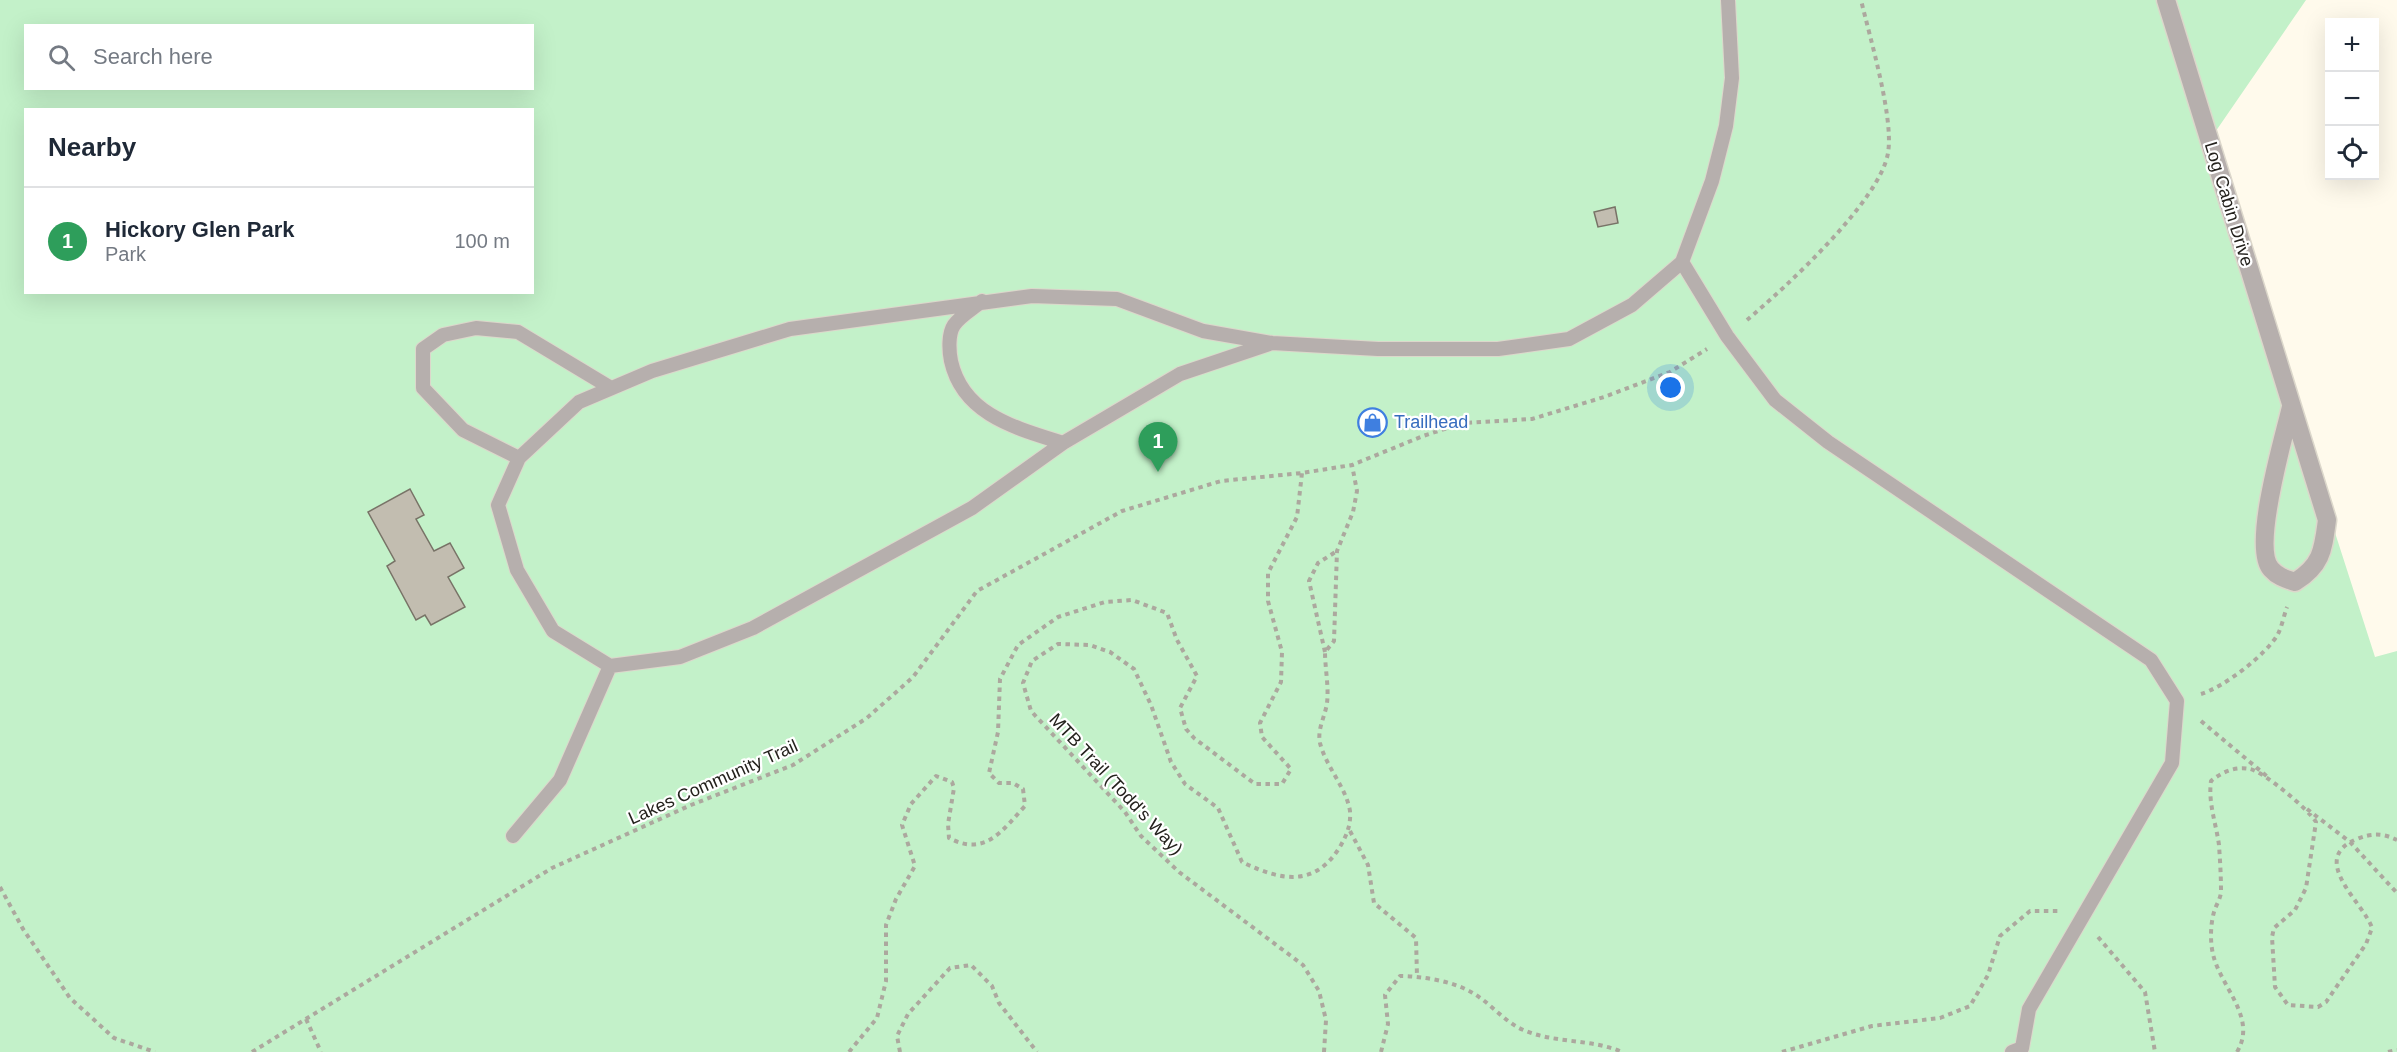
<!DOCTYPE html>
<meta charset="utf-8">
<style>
:root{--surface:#fff;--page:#f2f2f3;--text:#1f2937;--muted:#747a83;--line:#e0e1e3;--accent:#1a73e8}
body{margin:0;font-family:Arial,sans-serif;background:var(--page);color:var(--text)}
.controls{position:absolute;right:18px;top:18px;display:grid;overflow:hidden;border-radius:0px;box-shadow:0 6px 24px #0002}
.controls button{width:54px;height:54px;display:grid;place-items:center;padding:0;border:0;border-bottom:2px solid var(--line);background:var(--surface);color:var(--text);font:30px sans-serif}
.you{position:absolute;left:1671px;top:388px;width:21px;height:21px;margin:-15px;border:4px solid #fff;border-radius:50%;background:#1a73e8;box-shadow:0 0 0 9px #1a73e833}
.badge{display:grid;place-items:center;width:39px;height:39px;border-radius:50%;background:var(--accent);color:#fff;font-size:20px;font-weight:700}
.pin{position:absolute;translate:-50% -50px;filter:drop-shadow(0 2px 3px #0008)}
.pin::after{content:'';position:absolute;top:32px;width:21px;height:18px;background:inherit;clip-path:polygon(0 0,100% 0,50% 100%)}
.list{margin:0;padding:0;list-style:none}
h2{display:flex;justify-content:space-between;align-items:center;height:78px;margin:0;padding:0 24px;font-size:26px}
h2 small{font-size:20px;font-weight:400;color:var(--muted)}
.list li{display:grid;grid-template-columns:39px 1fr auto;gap:18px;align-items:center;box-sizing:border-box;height:108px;padding:0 24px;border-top:2px solid var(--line)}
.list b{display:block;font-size:22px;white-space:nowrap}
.list p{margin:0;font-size:20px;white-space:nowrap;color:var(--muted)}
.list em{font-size:20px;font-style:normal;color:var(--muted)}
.icon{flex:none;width:33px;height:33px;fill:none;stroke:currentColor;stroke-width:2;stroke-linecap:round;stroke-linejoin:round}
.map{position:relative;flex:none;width:2397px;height:1052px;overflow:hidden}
.search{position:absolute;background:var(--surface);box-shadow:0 6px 24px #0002;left:24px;top:24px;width:510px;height:66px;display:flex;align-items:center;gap:15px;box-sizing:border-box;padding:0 21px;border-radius:0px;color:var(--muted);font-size:22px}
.panel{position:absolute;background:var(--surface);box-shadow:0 6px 24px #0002;left:24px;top:108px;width:510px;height:186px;border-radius:0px}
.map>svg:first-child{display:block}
.green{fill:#c3f1c9;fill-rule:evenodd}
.building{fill:#c2bdb0;stroke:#787367;stroke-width:1.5}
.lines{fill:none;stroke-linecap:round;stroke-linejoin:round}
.lane-casing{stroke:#dcd7cb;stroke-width:16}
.street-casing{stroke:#dcd7cb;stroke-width:21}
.path{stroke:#aca89e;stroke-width:4;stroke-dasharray:4.5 4.5;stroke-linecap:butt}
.lane{stroke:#b6afad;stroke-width:14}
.street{stroke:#b6afad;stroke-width:18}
.labels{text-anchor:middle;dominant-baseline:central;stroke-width:4.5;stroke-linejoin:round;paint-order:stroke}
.street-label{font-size:18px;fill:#24221d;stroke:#fff}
.shop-label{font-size:18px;fill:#366cbe;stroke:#fff;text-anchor:start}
</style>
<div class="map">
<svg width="2397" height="1052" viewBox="0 0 2397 1052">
<rect width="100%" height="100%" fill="#fffaec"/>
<!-- green -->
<path class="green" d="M0,0h2306l-97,141 166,516 22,-6v401h-2397zM26,26h506v62h-506zM26,110h506v182h-506z"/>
<!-- building -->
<path class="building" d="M1615,207l3,16 -20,4 -4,-15z
M1372,412l11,13 -10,8 -10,-13z
M410,489l14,26 -8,4 18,32 16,-8 14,25 -16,9 17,30 -34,18 -6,-10 -9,5 -29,-54 8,-5 -27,-49z"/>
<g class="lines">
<defs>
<path id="lane" d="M1682,262l45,74 48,64 53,42 323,218 26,41 -5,62 -143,246 -7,39 -10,4
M982,301c-8,7 -22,15 -28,24 -6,9 -5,26 -3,36 12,54 65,67 112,82
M1272,343l-92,31 -117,69 -91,65 -219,120 -73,29 -70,9 -57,-35 -36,-61 -19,-65 21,-47 60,-56 73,-31 138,-42 242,-33 85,3 86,32 69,12 106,6h120l71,-10 63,-34 50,-43 30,-81 14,-55 6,-48 -4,-78
M519,458l-56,-28 -40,-42v-39l20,-14 33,-7 42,4 93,56
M513,836l47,-56 50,-114"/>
<path id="street" d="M2166,0l161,520c-4,30 -5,45 -32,62 -9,-3 -17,-5 -24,-13 -20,-22 13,-132 20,-162"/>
</defs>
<!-- lane casing -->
<use href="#lane" class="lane-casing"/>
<!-- street casing -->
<use href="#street" class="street-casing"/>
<!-- path -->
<path class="path" d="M1747,320c38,-32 133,-119 141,-167 6,-35 -18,-115 -27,-153
M1325,652l-16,-71 9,-18 19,-12
M2201,694c23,-7 65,-39 77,-60 4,-8 6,-19 9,-27
M2201,721l68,57
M2307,809l43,33 47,51
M1350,831l18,34 6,38 42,35 1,38
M0,887l23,42 47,69 44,40 41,14
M2098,937l47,55 10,60
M306,1019l15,33
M252,1052l300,-184 139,-63 102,-40 74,-47 46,-41 64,-86 145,-80 99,-30 81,-8 50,-8 71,-29 40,-13 69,-4 72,-22 66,-25 37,-23
M849,1052l28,-34 9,-37v-56l10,-26 19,-33 -13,-41 9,-21 25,-28 16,6 2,6 -6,36 1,14c36,19 53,-7 76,-32l-2,-17 -10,-6h-14l-10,-10 9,-41 2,-53 18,-34 40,-28 47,-15 27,-2 35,13 10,27 20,36 -17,32 6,21 8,9 61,46h27l9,-15 -29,-32 -2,-14 21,-41 1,-30 -14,-51v-28l29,-56 5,-44
M900,1052l-3,-16 11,-22 42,-46 21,-3 21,21 7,17 38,49
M1324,1052l2,-32 -7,-29 -16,-26 -124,-93 -38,-36 -16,-24 -94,-101 -8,-28 9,-22 26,-17 32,1 20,7 24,17 17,36 20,57 14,22 33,24 24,54c39,19 74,26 99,-17 6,-11 10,-20 9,-34 -4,-24 -24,-44 -30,-68 -3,-14 5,-26 7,-40 2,-16 -2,-35 -2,-51l9,-11 3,-90 16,-39 4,-21 -5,-26
M1381,1052l7,-28 -3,-29 15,-19c21,0 52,5 71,16 17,9 31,27 48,36 32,16 71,10 103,24
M1782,1052l90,-26 68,-8 30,-12 18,-31 12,-39 30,-25h28
M2237,1052c20,-33 -14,-63 -23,-94 -4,-13 -4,-32 0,-46 2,-7 7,-14 7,-21 0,-16 -1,-31 -2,-46 -3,-22 -11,-42 -8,-64 11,-9 24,-15 39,-12 14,3 58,40 66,53l-10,66 -11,22 -21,18 -2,9 3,50 13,18 30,2 8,-5 40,-58 6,-16c-8,-25 -65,-69 -15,-89 14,-6 26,-6 40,1
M2388,1052l9,-2"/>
<!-- lane -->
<use href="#lane" class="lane"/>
<!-- street -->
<use href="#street" class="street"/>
</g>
<!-- icons -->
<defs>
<symbol id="shop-ring" viewBox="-11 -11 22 22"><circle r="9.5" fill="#fff" stroke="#3f7fe0" stroke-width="1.5"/><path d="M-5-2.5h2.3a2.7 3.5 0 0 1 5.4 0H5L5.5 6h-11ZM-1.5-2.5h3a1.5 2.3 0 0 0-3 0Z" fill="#3f7fe0"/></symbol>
</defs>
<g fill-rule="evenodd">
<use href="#shop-ring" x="1356" y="406" width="33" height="33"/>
</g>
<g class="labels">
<!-- street labels -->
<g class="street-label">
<text transform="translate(2229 204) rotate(73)">Log Cabin Drive</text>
<text transform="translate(713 782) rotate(-24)">Lakes Community Trail</text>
<text transform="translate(1116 784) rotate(47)">MTB Trail (Todd's Way)</text>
</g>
<!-- shop labels -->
<g class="shop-label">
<text x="1394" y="422">Trailhead</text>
</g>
</g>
</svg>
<div class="controls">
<button>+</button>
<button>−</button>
<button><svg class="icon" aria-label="locate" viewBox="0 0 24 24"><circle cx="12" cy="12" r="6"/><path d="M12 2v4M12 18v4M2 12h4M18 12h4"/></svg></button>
</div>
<div class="you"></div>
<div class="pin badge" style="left:1158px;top:472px;background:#2e9e5b">1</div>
<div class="search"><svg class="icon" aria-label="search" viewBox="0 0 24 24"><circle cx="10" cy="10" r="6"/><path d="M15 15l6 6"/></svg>Search here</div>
<section class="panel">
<h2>Nearby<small></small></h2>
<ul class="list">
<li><span class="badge" style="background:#2e9e5b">1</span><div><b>Hickory Glen Park</b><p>Park</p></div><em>100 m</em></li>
</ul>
</section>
</div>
